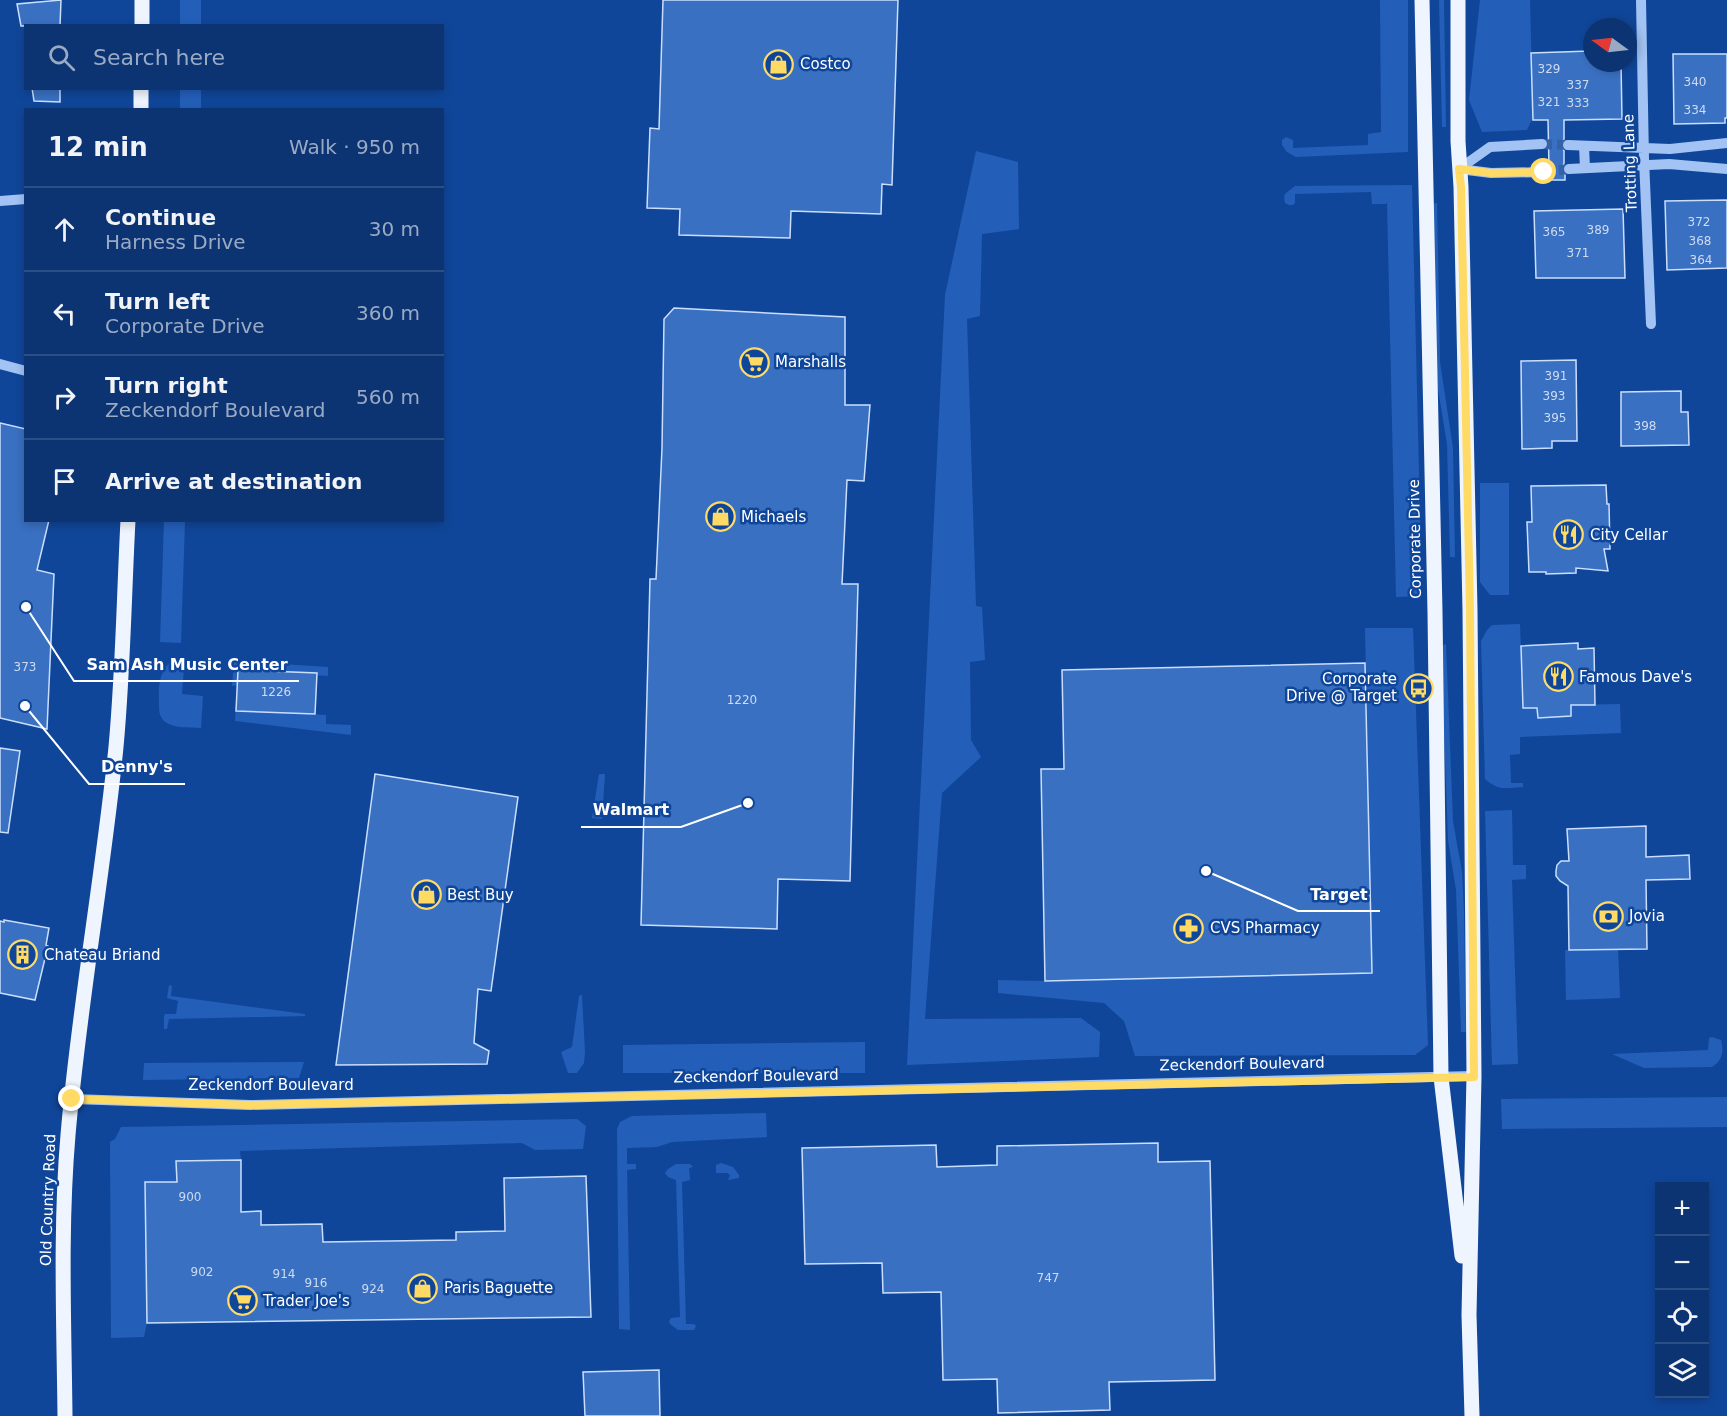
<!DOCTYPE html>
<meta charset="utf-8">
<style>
:root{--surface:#0c3473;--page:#153c78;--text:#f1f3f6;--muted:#9aaac4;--line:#2c4f85}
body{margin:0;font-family:"DejaVu Sans",sans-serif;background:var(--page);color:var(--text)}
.controls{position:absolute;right:18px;bottom:18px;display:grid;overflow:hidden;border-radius:0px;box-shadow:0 3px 9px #0003}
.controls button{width:54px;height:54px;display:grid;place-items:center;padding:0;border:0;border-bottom:2px solid var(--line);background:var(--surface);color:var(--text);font:30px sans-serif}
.compass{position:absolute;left:1583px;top:18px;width:54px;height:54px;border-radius:50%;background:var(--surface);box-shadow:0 3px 9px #0003;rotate:285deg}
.stop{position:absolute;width:18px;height:18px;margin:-14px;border:4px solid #ffda65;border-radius:50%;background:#fff}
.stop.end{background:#ffda65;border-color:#fff;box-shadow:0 2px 6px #0008}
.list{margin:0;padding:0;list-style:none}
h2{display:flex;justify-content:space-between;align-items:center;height:78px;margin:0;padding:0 24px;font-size:26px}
h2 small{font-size:20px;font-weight:400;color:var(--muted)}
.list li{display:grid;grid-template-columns:39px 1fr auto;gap:18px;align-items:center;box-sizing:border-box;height:84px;padding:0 24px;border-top:2px solid var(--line)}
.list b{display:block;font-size:22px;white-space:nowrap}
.list p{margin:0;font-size:20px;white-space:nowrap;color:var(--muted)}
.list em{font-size:20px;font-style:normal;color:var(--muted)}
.icon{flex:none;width:33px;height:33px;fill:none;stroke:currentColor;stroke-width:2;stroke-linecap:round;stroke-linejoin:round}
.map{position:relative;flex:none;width:1727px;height:1416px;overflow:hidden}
.search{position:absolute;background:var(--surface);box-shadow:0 3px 9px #0003;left:24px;top:24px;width:420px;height:66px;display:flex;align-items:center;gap:15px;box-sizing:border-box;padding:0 21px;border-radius:0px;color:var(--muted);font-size:22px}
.panel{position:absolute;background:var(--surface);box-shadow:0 3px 9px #0003;left:24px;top:108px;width:420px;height:414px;border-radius:0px}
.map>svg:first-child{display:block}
.green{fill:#235fb8}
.building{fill:#3970c1;stroke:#cadffe;stroke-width:1.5}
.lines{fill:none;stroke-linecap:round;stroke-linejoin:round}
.minor-tunnel{stroke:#3462a8;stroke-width:10;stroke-dasharray:10 5;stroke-linecap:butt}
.minor{stroke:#a2c3f4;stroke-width:10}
.major{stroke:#eff5ff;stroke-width:15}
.route{stroke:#ffda65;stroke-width:8}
.labels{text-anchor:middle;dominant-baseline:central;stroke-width:5;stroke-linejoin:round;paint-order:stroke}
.number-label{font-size:12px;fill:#cedbf0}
.poi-label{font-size:15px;fill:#fff;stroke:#104699;text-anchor:start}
.street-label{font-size:15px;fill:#fff;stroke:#104699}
.leader{fill:none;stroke:#fff;stroke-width:2}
.callout-dot{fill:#fff;stroke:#104699;stroke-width:2}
.callout-label{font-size:16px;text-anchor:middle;font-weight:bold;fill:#fff;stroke:#104699;stroke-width:5;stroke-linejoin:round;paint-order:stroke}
</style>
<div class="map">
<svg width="1727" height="1416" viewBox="0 0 1727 1416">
<rect width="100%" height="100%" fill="#104699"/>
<!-- green -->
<path class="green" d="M180,0h21v25h-21z
M1380,0h28v152l-112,5 -9,-5 -5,-7v-5l4,-3 7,3v8l75,-3v-11l13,-2z
M1439,0h5l2,127h-4z
M1480,0h50l3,117 -6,13 -45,2 -13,-32z
M180,89h21v20h-21z
M976,151l42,11 1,67 -37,5 -2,82 -13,3 9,287 6,1 3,53 -15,2 1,78 10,17 -39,36 -17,226 156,-1 19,14 -1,25 -192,8 38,-770z
M1412,185l10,411 -26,1 -9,-395 -1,2h-14l-1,-12 -76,2v9l-2,2h-4l-4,-2 -1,-7 2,-3 9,-7z
M1437,203l3,159 13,86 2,109h-5l-3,-113 -10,-61 -5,-179z
M1480,483h29v112h-19l-10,-13z
M164,521h21l-4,122 -21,-1z
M1520,624l3,84h14l1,10 33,-2v-11l49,-1 1,29 -101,4v17l-10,1 1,28h12v4c-17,1 -25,4 -38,-8l-4,-138 6,-11 5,-5z
M1365,628h48l15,417 -13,10 -280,1 -11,-35 -20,-18 -106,-10v-13l47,1 327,-8z
M1446,644l7,177 9,51 2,39 2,121h-5l-5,-142 -8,-50 -7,-194z
M185,655l-3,39 21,2 -2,32c-11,-1 -28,1 -37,-7 -5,-5 -5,-11 -5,-17 -1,-23 1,-42 26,-49z
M234,661l94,6v9l-90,-6 -1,15 -5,1z
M236,699l14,12 76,4v9l25,1v10l-116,-14z
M599,774h6l-3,45 -10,-1z
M1512,810l1,55h13v14l-14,1 6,184 -26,1 -7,-254z
M1618,949l2,49 -54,2 -1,-50z
M169,985l3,1 -1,10 134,18v2l-136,3 -2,10h-3v-12l1,-3h11l2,-13 -11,-3z
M582,995l3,57 -1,11 -7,10h-9l-7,-21 11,-5 7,-51z
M1712,1037l9,3c3,11 2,20 -9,27l-68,1 -32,-14 96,-4 1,-12z
M865,1042v31h-242v-28z
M304,1062l-5,16 -156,2 1,-17z
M1727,1097v30l-225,2 -1,-30z
M766,1113l1,24 -95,5 -15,5 -30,1v16h9v5l-9,1 3,160 -11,-1 -2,-200 3,-7 12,-6z
M577,1119l9,7 -3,23 -48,1 -13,-7 -282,8 1,9 -64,1v21l-32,2 2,139 -3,14 -33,1 -1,-196 5,-3 6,-12z
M721,1163l12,4 6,8v3l-11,2 2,-5 -3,-2h-11v-8z
M676,1164h14l3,3 -4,1 1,12 -8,2 4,142h8l2,2 -2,4h-16l-8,-6 -1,-3 2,-3 9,-1 -4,-137 -8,-3 -3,-4 3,-4z"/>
<!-- building -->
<path class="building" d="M61,0l-1,26h-39l-4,-22z
M663,0h235l-6,185 -10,-1 -1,30 -90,-3 -1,27 -111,-3 1,-26 -33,-1 3,-80 9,1z
M1590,51l2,12h29l1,56 -58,1v19l-3,6 3,6v12l-2,6 3,6v5h-16l2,-8 -2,-5 -1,-47h-15l-2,-67z
M1673,54h54v64h-2v5l-51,1z
M32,88h28v14l-26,-1z
M1727,200v68l-60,2 -2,-69z
M1623,209l2,69h-89l-2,-67z
M674,308l171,9v88h25l-6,76 -17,-1 -5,104h16l-8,297 -72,-2 -1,50 -136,-4 9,-346h6l6,-131 2,-129z
M1576,360l1,81h-25v7l-30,1 -1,-88z
M1681,391v21h7l1,33 -68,1v-54z
M0,423l26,6v91h23l-12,50 17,4 -7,155 -47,-11z
M1606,485l1,19h2l1,45h-6l4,22 -32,-3v5l-30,1v-2h-17l-2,-50h5l-1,-36z
M1578,643v6l16,-1 1,57h-24v11l-33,2 -1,-10h-14l-2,-62z
M1365,663l7,310 -327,8 -4,-212h23l-2,-99z
M238,670l79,3 -2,41 -79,-3z
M0,748l20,3 -12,82 -8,-1z
M375,774l143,23 -27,194 -13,-2 -4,54 15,8 -2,13 -151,1z
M1646,826v31l43,-2 1,24 -44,1 1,69 -78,1 -1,-64 -8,-5 -4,-5v-5l1,-6 4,-4h8l-2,-32z
M4,920l45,8 -3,17 2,1 -13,54 -35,-7v-72l4,1z
M1158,1143v19l52,-1 5,219 -106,2 1,28 -112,3 -1,-34 -54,1 -2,-88 -58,1 -1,-30 -77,1 -3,-116 134,-3 1,22 60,-2v-19z
M241,1160v52l20,-1v14l61,-1 1,18 133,-2v-8l49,-1 -1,-53 82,-2 5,141 -444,6 -2,-141h32l-1,-21z
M659,1370l1,46h-75l-2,-44z"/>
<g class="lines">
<!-- minor-tunnel -->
<path class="minor-tunnel" d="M1542,144l26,1
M1544,172l25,-3"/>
<!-- minor -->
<path class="minor" d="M1641,0l3,159 7,165
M1568,145l102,4 57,-6
M1584,146l1,22
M1459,169l31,-22 52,-3
M1459,169l32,4 53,-1
M1569,169l100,-5 58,5
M0,201l26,-2
M0,364l26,7
M72,1099l178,6 1224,-29"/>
<!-- major -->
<path class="major" d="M1422,0l13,612 6,465 21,179
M1458,0v141l3,46 9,423 4,466 -5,239 3,101
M142,26v-26
M141,110v-22
M65,1416c-1,-94 -5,-188 3,-281 11,-130 35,-258 48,-388 7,-75 8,-151 12,-227"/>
</g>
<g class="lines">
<!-- route -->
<path class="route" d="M72,1099l178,6 1224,-28 -4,-467 -9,-423 -2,-18 32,4 53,-1"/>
</g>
<!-- icons -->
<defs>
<symbol id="shop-ring" viewBox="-11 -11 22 22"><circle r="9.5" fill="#104699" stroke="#ffda65" stroke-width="1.5"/><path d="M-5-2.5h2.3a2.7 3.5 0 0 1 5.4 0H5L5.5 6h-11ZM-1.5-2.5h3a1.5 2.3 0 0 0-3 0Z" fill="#ffda65"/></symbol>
<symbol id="supermarket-ring" viewBox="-11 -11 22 22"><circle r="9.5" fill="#104699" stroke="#ffda65" stroke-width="1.5"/><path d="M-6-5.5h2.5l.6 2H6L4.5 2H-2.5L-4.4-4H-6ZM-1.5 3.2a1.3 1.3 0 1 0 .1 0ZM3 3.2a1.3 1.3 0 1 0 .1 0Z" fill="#ffda65"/></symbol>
<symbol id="restaurant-ring" viewBox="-11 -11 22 22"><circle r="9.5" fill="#104699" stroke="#ffda65" stroke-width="1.5"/><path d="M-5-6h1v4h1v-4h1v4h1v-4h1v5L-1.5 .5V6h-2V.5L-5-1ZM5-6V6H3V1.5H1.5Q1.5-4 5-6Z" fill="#ffda65"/></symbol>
<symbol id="bus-ring" viewBox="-11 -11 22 22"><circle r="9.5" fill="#104699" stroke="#ffda65" stroke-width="1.5"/><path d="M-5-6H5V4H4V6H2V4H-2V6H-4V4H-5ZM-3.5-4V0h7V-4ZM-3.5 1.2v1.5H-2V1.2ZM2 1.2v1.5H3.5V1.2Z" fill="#ffda65"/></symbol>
<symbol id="bank-ring" viewBox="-11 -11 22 22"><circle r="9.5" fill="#104699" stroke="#ffda65" stroke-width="1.5"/><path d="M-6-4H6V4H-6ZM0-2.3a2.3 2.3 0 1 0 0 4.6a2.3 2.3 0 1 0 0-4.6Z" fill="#ffda65"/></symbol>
<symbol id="pharmacy-ring" viewBox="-11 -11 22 22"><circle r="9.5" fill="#104699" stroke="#ffda65" stroke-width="1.5"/><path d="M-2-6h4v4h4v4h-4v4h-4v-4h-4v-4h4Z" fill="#ffda65"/></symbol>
<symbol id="building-ring" viewBox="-11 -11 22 22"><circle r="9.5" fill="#104699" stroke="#ffda65" stroke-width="1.5"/><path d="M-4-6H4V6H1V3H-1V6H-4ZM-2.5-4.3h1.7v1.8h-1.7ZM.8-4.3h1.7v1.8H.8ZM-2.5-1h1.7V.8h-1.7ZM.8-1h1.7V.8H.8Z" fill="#ffda65"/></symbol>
</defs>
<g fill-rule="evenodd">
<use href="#shop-ring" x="762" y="48" width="33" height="33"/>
<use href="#supermarket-ring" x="738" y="346" width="33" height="33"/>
<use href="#shop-ring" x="704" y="500" width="33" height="33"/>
<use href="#restaurant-ring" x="1552" y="518" width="33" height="33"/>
<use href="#restaurant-ring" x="1542" y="660" width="33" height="33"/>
<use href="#bus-ring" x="1402" y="672" width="33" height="33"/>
<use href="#shop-ring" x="410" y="878" width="33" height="33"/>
<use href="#bank-ring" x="1592" y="900" width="33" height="33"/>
<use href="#pharmacy-ring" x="1172" y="912" width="33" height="33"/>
<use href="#building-ring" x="6" y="938" width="33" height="33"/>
<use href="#shop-ring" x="406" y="1272" width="33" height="33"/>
<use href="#supermarket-ring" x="226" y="1284" width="33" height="33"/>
</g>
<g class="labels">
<!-- number labels -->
<g class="number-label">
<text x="1549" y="69">329</text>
<text x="1695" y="82">340</text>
<text x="1578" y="85">337</text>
<text x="1549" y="102">321</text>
<text x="1578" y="103">333</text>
<text x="1695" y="110">334</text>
<text x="1699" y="222">372</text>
<text x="1598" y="230">389</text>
<text x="1554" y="232">365</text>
<text x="1700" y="241">368</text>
<text x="1578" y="253">371</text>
<text x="1701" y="260">364</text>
<text x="1556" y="376">391</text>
<text x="1554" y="396">393</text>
<text x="1555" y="418">395</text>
<text x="1645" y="426">398</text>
<text x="25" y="667">373</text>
<text x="276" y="692">1226</text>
<text x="742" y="700">1220</text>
<text x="190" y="1197">900</text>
<text x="202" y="1272">902</text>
<text x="284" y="1274">914</text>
<text x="1048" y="1278">747</text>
<text x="316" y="1283">916</text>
<text x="373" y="1289">924</text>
</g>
<!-- poi labels -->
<g class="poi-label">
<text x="800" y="64">Costco</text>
<text x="775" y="362">Marshalls</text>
<text x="741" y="517">Michaels</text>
<text x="1590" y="535">City Cellar</text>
<text x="1579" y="677">Famous Dave's</text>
<text x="1397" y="679" text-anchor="end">Corporate<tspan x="1397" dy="17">Drive @ Target</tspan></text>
<text x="447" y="895">Best Buy</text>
<text x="1629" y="916">Jovia</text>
<text x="1210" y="928">CVS Pharmacy</text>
<text x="44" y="955">Chateau Briand</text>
<text x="444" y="1288">Paris Baguette</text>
<text x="263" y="1301">Trader Joe's</text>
</g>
<!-- street labels -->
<g class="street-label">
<text transform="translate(1630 163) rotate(-92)">Trotting Lane</text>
<text transform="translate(1415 539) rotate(-91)">Corporate Drive</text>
<text transform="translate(1242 1064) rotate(-1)">Zeckendorf Boulevard</text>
<text transform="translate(756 1076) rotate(-1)">Zeckendorf Boulevard</text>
<text x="271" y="1085">Zeckendorf Boulevard</text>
<text transform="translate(48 1200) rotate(-88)">Old Country Road</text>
</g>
</g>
<!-- callouts -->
<path class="leader" d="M26 607L74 681H299M25 706L89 784H185M748 803L681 827H581M1206 871L1298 911H1380"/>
<g class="callout-dot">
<circle cx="26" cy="607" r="6"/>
<circle cx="25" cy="706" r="6"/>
<circle cx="748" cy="803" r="6"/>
<circle cx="1206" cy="871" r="6"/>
</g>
<g class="callout-label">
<text x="187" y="670">Sam Ash Music Center</text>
<text x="137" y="772">Denny's</text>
<text x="631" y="815">Walmart</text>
<text x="1339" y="900">Target</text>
</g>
</svg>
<div class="controls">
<button>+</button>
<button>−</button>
<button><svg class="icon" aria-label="locate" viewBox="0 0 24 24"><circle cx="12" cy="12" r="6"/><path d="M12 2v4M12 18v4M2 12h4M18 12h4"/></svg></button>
<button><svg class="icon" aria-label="layers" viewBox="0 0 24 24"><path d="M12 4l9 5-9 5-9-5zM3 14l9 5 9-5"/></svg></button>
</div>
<svg class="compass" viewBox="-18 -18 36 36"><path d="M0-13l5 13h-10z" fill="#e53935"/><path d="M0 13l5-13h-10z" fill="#9aaac4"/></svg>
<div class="stop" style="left:1544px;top:172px"></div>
<div class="stop end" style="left:72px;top:1099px"></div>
<div class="search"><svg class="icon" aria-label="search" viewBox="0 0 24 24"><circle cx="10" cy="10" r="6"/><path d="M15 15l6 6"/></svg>Search here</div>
<section class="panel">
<h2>12 min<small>Walk · 950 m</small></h2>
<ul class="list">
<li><svg class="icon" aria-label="ahead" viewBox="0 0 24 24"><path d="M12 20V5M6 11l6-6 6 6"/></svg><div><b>Continue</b><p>Harness Drive</p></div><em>30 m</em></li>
<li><svg class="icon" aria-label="left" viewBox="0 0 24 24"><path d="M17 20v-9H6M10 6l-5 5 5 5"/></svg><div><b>Turn left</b><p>Corporate Drive</p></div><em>360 m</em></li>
<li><svg class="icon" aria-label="right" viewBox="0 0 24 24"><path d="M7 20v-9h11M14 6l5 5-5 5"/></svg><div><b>Turn right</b><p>Zeckendorf Boulevard</p></div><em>560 m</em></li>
<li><svg class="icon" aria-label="arrive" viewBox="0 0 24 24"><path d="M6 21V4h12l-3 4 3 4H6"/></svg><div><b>Arrive at destination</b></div></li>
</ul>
</section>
</div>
